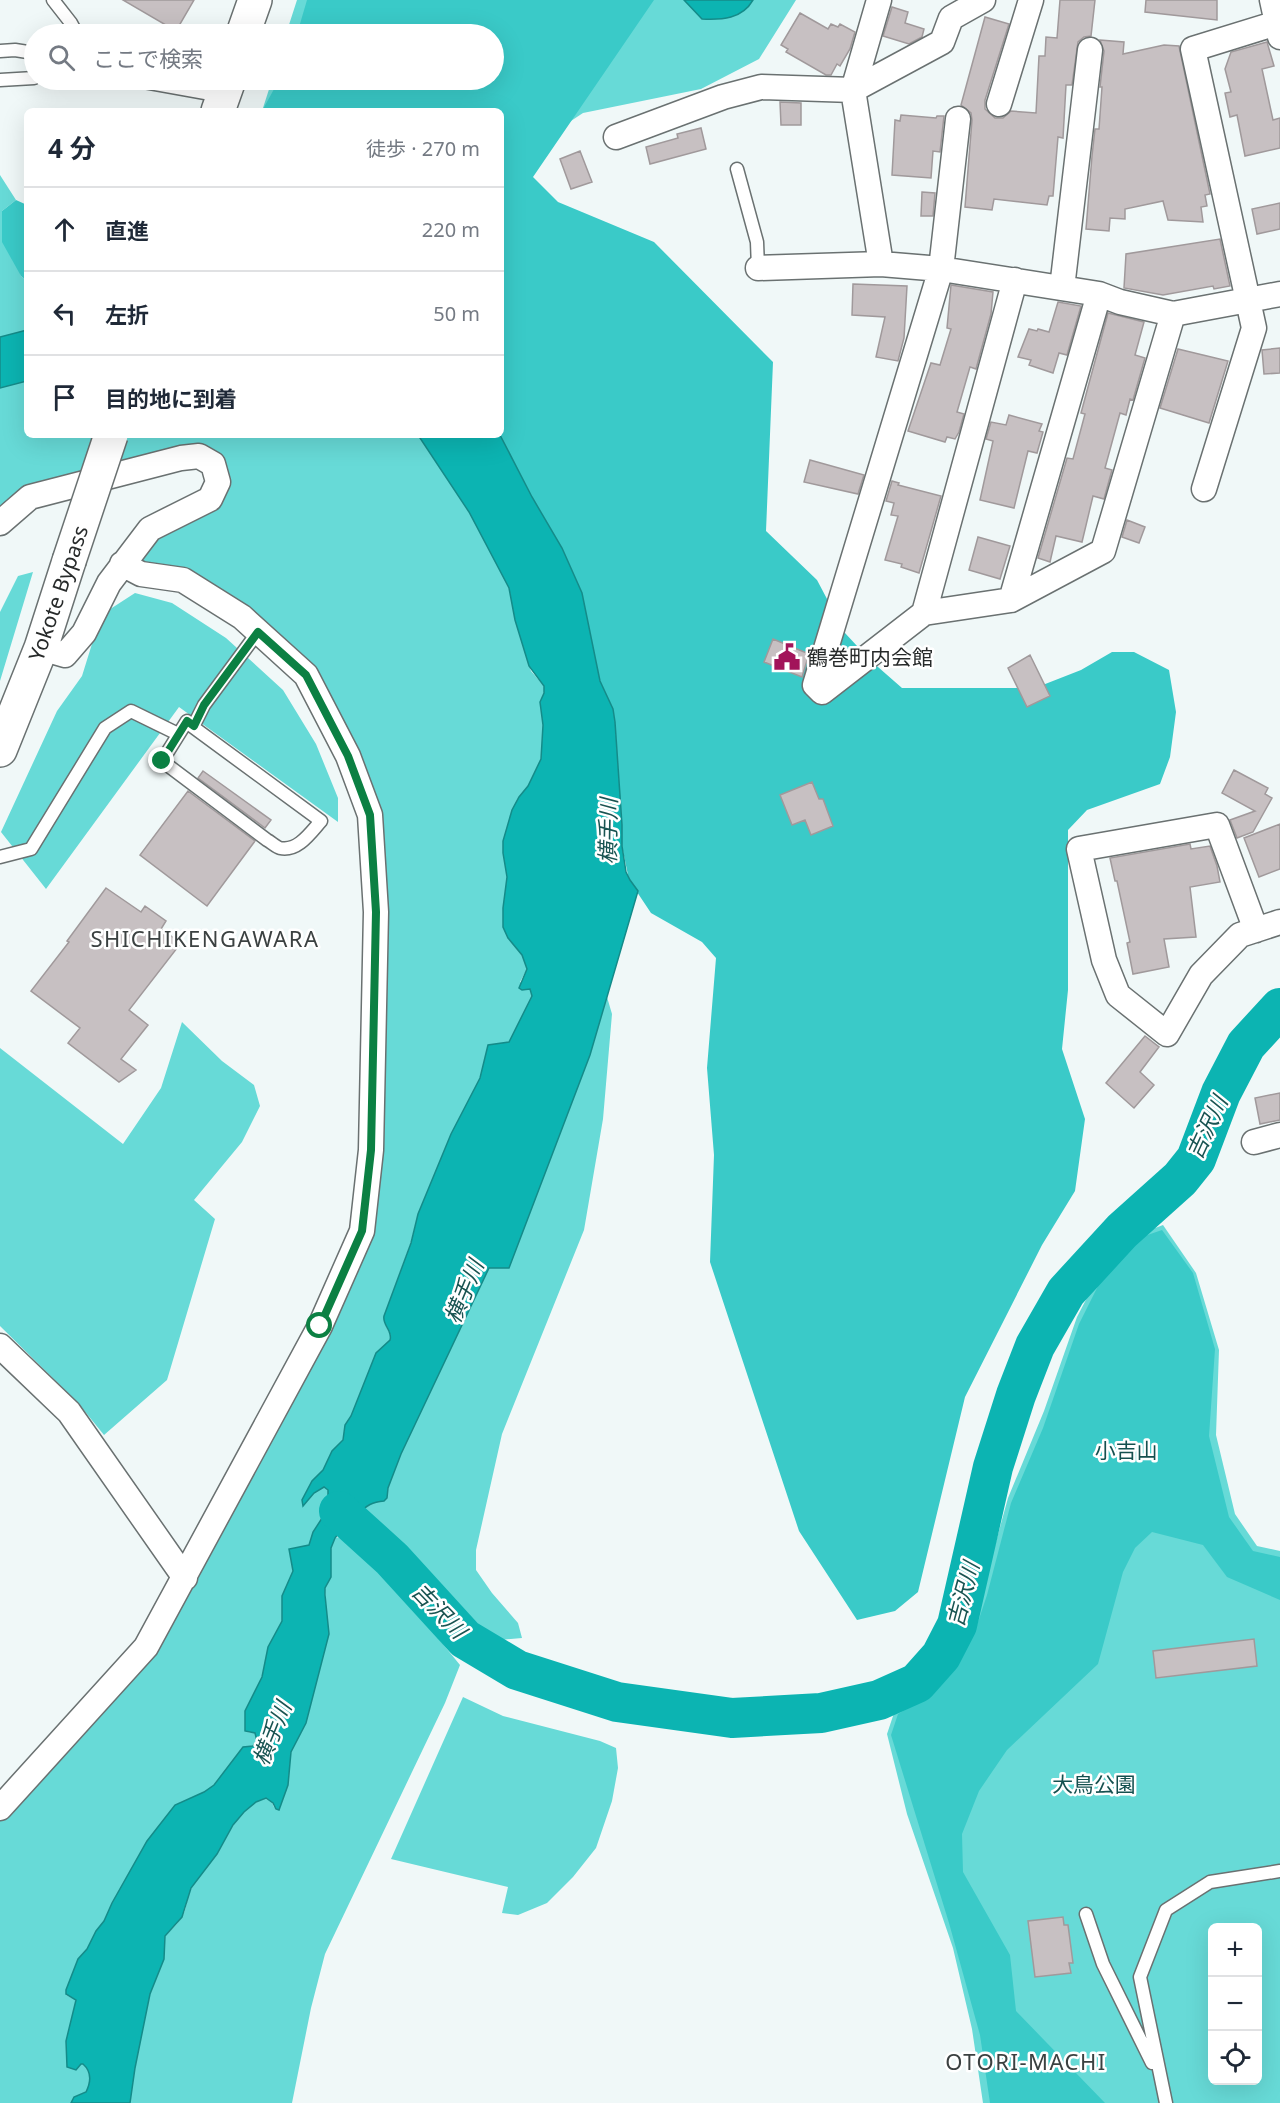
<!DOCTYPE html>
<html lang="ja">
<meta charset="utf-8">
<style>
:root{--surface:#fff;--page:#f2f2f3;--text:#1f2937;--muted:#747a83;--line:#e0e1e3}
body{margin:0;font-family:"Noto Sans","Noto Sans JP",sans-serif;background:var(--page);color:var(--text)}
.controls{position:absolute;right:18px;bottom:18px;display:grid;overflow:hidden;border-radius:9px;box-shadow:0 6px 24px #0002}
.controls button{width:54px;height:54px;display:grid;place-items:center;padding:0;border:0;border-bottom:2px solid var(--line);background:var(--surface);color:var(--text);font:30px sans-serif}
.stop{position:absolute;width:18px;height:18px;margin:-14px;border:4px solid #0b8043;border-radius:50%;background:#fff}
.stop.end{background:#0b8043;border-color:#fff;box-shadow:0 2px 6px #0008}
.list{margin:0;padding:0;list-style:none}
h2{display:flex;justify-content:space-between;align-items:center;height:78px;margin:0;padding:0 24px;font-size:26px}
h2 small{font-size:20px;font-weight:400;color:var(--muted)}
.list li{display:grid;grid-template-columns:39px 1fr auto;gap:18px;align-items:center;box-sizing:border-box;height:84px;padding:0 24px;border-top:2px solid var(--line)}
.list b{display:block;font-size:22px;white-space:nowrap}
.list em{font-size:20px;font-style:normal;color:var(--muted)}
.icon{flex:none;width:33px;height:33px;fill:none;stroke:currentColor;stroke-width:2;stroke-linecap:round;stroke-linejoin:round}
.map{position:relative;flex:none;width:1280px;height:2103px;overflow:hidden}
.search{position:absolute;background:var(--surface);box-shadow:0 6px 24px #0002;left:24px;top:24px;width:480px;height:66px;display:flex;align-items:center;gap:15px;box-sizing:border-box;padding:0 21px;border-radius:33px;color:var(--muted);font-size:22px}
.panel{position:absolute;background:var(--surface);box-shadow:0 6px 24px #0002;left:24px;top:108px;width:480px;height:330px;border-radius:9px}
.map>svg:first-child{display:block}
.green{fill:#67dad7;fill-rule:evenodd}
.forest{fill:#3acac8}
.water{fill:#0cb4b2;stroke:#148b89;stroke-width:1.5}
.lines{fill:none;stroke-linecap:round;stroke-linejoin:round}
.river{stroke:#0cb4b2;stroke-width:40}
.building{fill:#c7c0c2;stroke:#a0999b;stroke-width:1.5}
.lane-casing{stroke:#6a7171;stroke-width:15}
.street-casing{stroke:#6a7171;stroke-width:27}
.highway-casing{stroke:#6a7171;stroke-width:36}
.lane{stroke:#fff;stroke-width:12}
.street{stroke:#fff;stroke-width:24}
.highway{stroke:#fff;stroke-width:33}
.highway-bridge-casing{stroke:#6a7171;stroke-width:36;stroke-linecap:butt}
.highway-bridge{stroke:#fff;stroke-width:33}
.route{stroke:#0b8043;stroke-width:8}
.labels{text-anchor:middle;dominant-baseline:central;stroke-width:5;stroke-linejoin:round;paint-order:stroke}
.street-label{font-size:21px;fill:#272a2a;stroke:#fff}
.poi-label{font-size:21px;fill:#272a2a;stroke:#fff;text-anchor:start}
.park-label{font-size:21px;fill:#14504f;stroke:#fff}
.water-label{font-size:22px;font-style:italic;fill:#195452;stroke:#fff}
.neighbourhood-label{font-size:22px;letter-spacing:1.5px;fill:#3b4141;stroke:#fff}
</style>
<div class="map">
<svg width="1280" height="2103" viewBox="0 0 1280 2103">
<rect width="100%" height="100%" fill="#f0f8f8"/>
<!-- green -->
<path class="green" d="M297,0h499l-37,59 -58,30 -118,24 -82,54v-56h-239l10,-31h222v-46h-208z
M0,175l16,25 -14,11 19,65 6,5v49l-27,7z
M27,381v54h391l51,77 40,76 6,32 16,51 13,15v6l-4,10 3,23 -2,34 -13,27 -9,11 -16,44v12l4,24 -4,31 5,30 14,17 5,14 -7,13 10,7 2,7 -23,46 -21,3 -8,33 -29,56 -33,80 -7,28 -27,74 1,8 6,12 -1,5 -14,12 -25,63 -6,9 -2,15 -11,11 -9,19 -11,11 -10,19c10,-2 12,-10 22,-13l4,3v19l-15,23 -4,13 -20,4 4,22 -11,25v25l-14,26 -6,30 -17,34 2,21 8,1 2,8 -4,5 -10,1 -29,38 -58,46 -9,10 -35,62 -8,18 -8,10 -9,18 -9,10 -12,31v5l10,5 -10,41 1,26 9,3 5,-6h2c9,8 9,18 3,28l-12,5 -3,6h-71v-295l146,-161 216,-416 8,-416 -64,-140 -64,-58 -120,-53 88,-65 3,-35 -183,33 -30,26v-135z
M33,572l-33,109v-69l18,-36z
M135,593l37,10 54,35 57,52 33,54 22,54v24l-159,-115 -133,182 -45,-57 56,-121 25,-35 19,-61z
M607,997l5,17 -9,105 -19,111 -82,204 -26,116v20l16,23 26,30 4,15 -22,2 -24,-11 -35,-27 -15,-28 -27,-16 -9,-13 -12,-11 -11,-3 -6,-9 -2,-8 13,-12 12,-1 3,-3 1,-10 13,-34 88,-186 20,-1 81,-212z
M182,1022l40,39 32,24 6,21 -18,36 -48,58 21,19 -48,161 -63,55 -26,-32 -78,-77v-278l123,96 38,-56z
M1163,1225l33,48 23,77 -3,85 19,79 22,32 23,5v552h-297l-11,-74 -19,-81 -46,-134 -20,-80 7,-21 38,-26 40,-58 36,-131 36,-87 33,-94 26,-50 29,-30zM1212,1928h46v152h-46z
M347,1536l17,8 28,24 24,32 17,32 27,33 -15,38 -120,251 -14,54 -19,95h-162l5,-35 15,-74 14,-35 1,-23c6,-6 14,-13 18,-21 4,-8 4,-18 8,-26 6,-12 18,-23 25,-34 10,-15 30,-64 55,-55l3,7 5,2 9,-24 3,-33 15,-29 20,-118 -1,-17 6,-11v-29l3,-10z
M463,1697l40,19 97,25 16,7 2,20 -6,33 -16,47 -23,29 -26,26 -29,12 -16,-2 6,-26 -117,-28z"/>
<!-- forest -->
<path class="forest" d="M307,0h347l-121,177 25,25 96,40 119,120 -7,169 51,49 28,53 25,27 32,28h133l46,-18 31,-18h22l35,18 7,42 -6,45 -10,27 -73,26 -19,20v160l-6,59 23,70 -10,72 -33,54 -77,152 -47,195 -23,19 -38,9 -58,-89 -89,-269 4,-107 -7,-87 9,-110 -14,-16 -51,-29 -22,-33 -7,-34v-21l-7,-103 -2,-13 -13,-28 -18,-88 -20,-45 -30,-51 -32,-62 1,-324h-239l17,-31h215v-46h-197z
M16,200l11,5v76l-6,-5 -19,-34v-31z
M1162,1230l31,43 22,76 -6,87 20,81 24,34 27,6v43l-53,-23 -24,-32 -51,-13 -17,16 -12,24 -25,92 -91,86 -28,41 -17,43 1,38 47,83 6,56 89,92h-115l-10,-68 -31,-112 -58,-188 7,-21 37,-22 39,-58 13,-39 24,-92 32,-75 36,-104 26,-52 28,-32z"/>
<!-- water -->
<path class="water" d="M684,0h69c-11,19 -31,20 -51,19z
M27,330v51l-27,7v-51z
M418,435h82l32,62 30,51 20,45 18,88 13,28 2,13 7,103v21l4,26 4,8 8,11 -48,164 -81,213h-20l-88,186 -13,34 -1,10 -3,3c-11,1 -18,4 -25,13l2,8 -8,5 -8,-2 -10,13 -4,10v29l-6,11v7l4,39 -23,89 -15,29 -3,33 -9,25 -3,-1 -3,-6 -7,-5 -10,4 -12,10 -11,13 -16,29 -26,34 -9,29 -17,19 -1,23 -14,35 -15,74 -5,35h-59l3,-6 12,-5c5,-10 6,-20 -3,-28h-2l-5,6 -9,-3 -1,-26 10,-41 -10,-6v-4l12,-31 9,-10 9,-18 8,-10 8,-18 35,-62 28,-36 29,-13 10,-7 29,-38 10,-1 4,-5 -2,-8 -10,-2v-20l17,-34 6,-30 14,-26v-25l11,-25 -4,-22 20,-4 4,-13 15,-23v-19l-4,-3 -10,6 -11,13 -1,-6 10,-19 11,-11 9,-19 11,-11 2,-15 6,-9 25,-63 14,-13c3,-9 -8,-15 -6,-24l27,-73 7,-29 33,-80 29,-56 8,-33 21,-3 23,-46 -2,-7 -8,1 -3,-2 8,-19 -5,-14 -14,-17 -5,-11v-19l4,-31 -4,-24v-12l9,-31 7,-13 9,-11 13,-27 2,-34 -3,-23 4,-9v-7l-15,-20 -14,-46 -6,-32 -40,-76z"/>
<g class="lines">
<!-- river -->
<path class="river" d="M339,1511l53,48 73,80 52,31 100,32 115,16 89,-5 58,-13 38,-17 24,-27 16,-31 36,-158 23,-72 19,-49 31,-54 56,-61 58,-52 16,-20 25,-66 25,-48 34,-37"/>
</g>
<!-- building -->
<path class="building" d="M123,0h71l-18,31z
M1060,0h35l-4,36 -7,1 -6,5 -6,43h-6l-3,53 -5,-1 -5,59h-4l-2,9 -53,-6 -2,11 -27,-3 7,-87 -1,-7 -10,-8 24,-88 24,7 -24,76v9l10,9h8l8,-7 25,2 3,-57h6l1,-19 11,1z
M1146,0h71v20l-72,-8z
M892,7l16,5 -3,11 19,6 -2,8 -13,7 -26,-8z
M800,13l28,16 3,-5 7,3 2,-3 15,8 -5,17 -10,17 -3,-2 -6,11h-5l-40,-23 2,-3 -7,-4z
M1100,40l24,2 -1,12 41,-9 15,1 31,148 -5,1 2,11 -6,1 2,15 -35,-2 -5,-19 -38,8v10l-15,-1 -1,13 -23,-2 6,-73 3,-27h4l3,-42h-2l4,-36z
M1267,42l7,24 -12,3 11,51 7,-2v30l-35,8 -8,-41 -7,2 -5,-24 6,-1 -6,-23 6,-17z
M780,102l21,1v22h-20z
M901,115l35,3 1,-2h7l-4,36 -7,-1 -2,27 -39,-3 3,-55 5,1z
M701,128l5,21 -56,15 -4,-17 32,-9 -1,-4z
M580,151l12,31 -21,7 -11,-30z
M922,192l13,1 -2,23h-12z
M1280,203v26l-23,5 -5,-25z
M1220,239l10,47 -16,3 -1,-3 -50,9 -39,-7 2,-34z
M853,284l54,2 -3,52 -6,23 -22,-4 9,-40 -33,-2z
M951,285l42,7 -2,22 -15,55 -6,-2 -13,45 7,2 -5,18 -4,7 -8,-2 -2,5 -37,-11 23,-68 9,2 11,-36 -4,-1z
M1058,302l23,4 -14,49 -8,-2 -6,20 -24,-8 2,-5 -13,-3 11,-28 8,2 1,-2 11,3z
M1108,313l36,9 -9,33 10,3 -12,42 -3,-1 -4,16 -6,-2 -15,55 7,2 -8,29 -11,-3 -11,46 -26,-6 -6,26 -12,-4 29,-100 6,1 12,-45 -4,-1z
M1280,348v25l-16,1 -2,-24z
M1178,349l50,12 -19,62 -49,-15z
M1009,415l33,9 -3,7 4,1 -6,21 -9,-2 -14,57 -34,-8 13,-59 -7,-2 5,-17 15,3z
M810,460l54,15 -6,19 -54,-12z
M892,481l7,2 -1,2 43,11 -22,77 -18,-6 1,-3 -17,-4 13,-44 -7,-1 3,-12 -8,-2z
M1127,520l18,7 -6,16 -17,-6z
M978,537l32,9 -10,33 -31,-9z
M773,639l36,15 -7,23 -38,-15z
M1030,655l20,41 -23,11 -19,-39z
M1234,770l34,18 -3,6 7,4 -19,34 -16,6 -7,-18 25,-9 -33,-18z
M203,771l68,49 -6,8 -67,-50z
M812,782l7,17h4l10,27 -22,9 -6,-15 -13,5 -12,-30z
M188,791l67,50 -48,65 -67,-51z
M1280,824v45l-21,8 -15,-39z
M1190,844l1,5 19,-3 7,20 3,16 -30,5 6,50 -32,2 5,28 -36,7 -6,-31 3,-1 -13,-61h-2l-5,-23z
M106,888l35,24 4,-6 21,15 -5,8 20,14 -52,67 19,15 -27,34 15,11 -17,12 -51,-39 12,-15 -49,-37 38,-49 -2,-1z
M1145,1036l14,11 -19,25 14,13 -20,23 -28,-25z
M1280,1093v27l-20,4 -5,-26z
M1254,1639l3,27 -101,12 -3,-27z
M1063,1917l1,8h4l5,38h-4l2,10 -36,4 -7,-56z"/>
<g class="lines">
<defs>
<path id="lane" d="M53,0l18,23 6,11
M0,51l15,-1 19,3
M0,80l34,-2
M133,80l89,16
M737,169l20,73 1,26
M187,721l6,6 128,94c-10,11 -23,31 -41,27 -4,-1 -9,-6 -13,-8l-105,-79z
M193,727l11,-22 54,-73
M0,857l31,-8 74,-121 26,-17 47,23
M1086,1914l17,50 49,99
M1166,2103l-26,-126 26,-67 44,-28 70,-11"/>
<path id="street" d="M879,0l-26,90 28,174
M1272,0l8,37
M999,104l32,-104
M958,119l-17,150 -126,416 7,7 102,-79 87,-13 92,-49 70,-237
M616,137l107,-40 38,-10 92,3 89,-48 9,-24 32,-18
M758,268l123,-4 60,5 158,25 21,8 53,12 107,-20
M1062,288l28,-238
M1204,489l50,-161 -61,-279 84,-26
M0,523l30,-26 151,-39 18,-2 14,8 5,18 -8,17 -60,30 -41,54 -25,50 -19,22 -24,-7
M1011,600l88,-306
M924,613l91,-333
M1256,930l-39,-105 -138,24 25,111 14,35 49,39 34,-59 39,-40 40,-13
M1254,1142l26,-7
M0,1346l69,66 116,166
M0,1808l146,-161 174,-321 42,-95 9,-81 5,-238 -6,-97 -22,-59 -42,-81 -64,-58 -59,-37 -42,-6 -19,-10"/>
<path id="highway" d="M243,34l12,-34
M218,111l11,-31
M0,750l41,-102 28,-87"/>
</defs>
<!-- lane casing -->
<use href="#lane" class="lane-casing"/>
<!-- street casing -->
<use href="#street" class="street-casing"/>
<!-- highway casing -->
<use href="#highway" class="highway-casing"/>
<!-- lane -->
<use href="#lane" class="lane"/>
<!-- street -->
<use href="#street" class="street"/>
<!-- highway -->
<use href="#highway" class="highway"/>
<defs>
<path id="highway-bridge" d="M69,561l42,-126"/>
</defs>
<!-- highway-bridge casing -->
<use href="#highway-bridge" class="highway-bridge-casing"/>
<!-- highway-bridge -->
<use href="#highway-bridge" class="highway-bridge"/>
</g>
<g class="lines">
<!-- route -->
<path class="route" d="M162,761l25,-40 7,5 10,-21 54,-73 48,43 42,81 22,59 6,97 -5,238 -9,81 -42,95"/>
</g>
<!-- icons -->
<defs>
<symbol id="civic-bare" viewBox="-9 -9 18 18"><path d="M-.6-6.5H3V-4.5H.6V-3L4-1V1h2V6H-6V1h2V-1L-.6-3ZM-1.2 2.5V6h2.4V2.5Z" fill="#a2145a" stroke="#fff" stroke-width="2.5" paint-order="stroke"/></symbol>
</defs>
<g fill-rule="evenodd">
<use href="#civic-bare" x="768" y="638" width="38" height="38"/>
</g>
<g class="labels">
<!-- street labels -->
<g class="street-label">
<text transform="translate(58 593) rotate(-71)">Yokote Bypass</text>
</g>
<!-- poi labels -->
<g class="poi-label">
<text x="807" y="657">鶴巻町内会館</text>
</g>
<!-- park labels -->
<g class="park-label">
<text x="1126" y="1450">小吉山</text>
<text x="1094" y="1784">大鳥公園</text>
</g>
<!-- water labels -->
<g class="water-label">
<text transform="translate(607 831) rotate(-89)">横手川</text>
<text transform="translate(1206 1127) rotate(-65)">吉沢川</text>
<text transform="translate(463 1291) rotate(-67)">横手川</text>
<text transform="translate(962 1594) rotate(-75)">吉沢川</text>
<text transform="translate(440 1610) rotate(46)">吉沢川</text>
<text transform="translate(271 1733) rotate(-68)">横手川</text>
</g>
<!-- neighbourhood labels -->
<g class="neighbourhood-label">
<text x="205" y="938">SHICHIKENGAWARA</text>
<text x="1026" y="2061">OTORI-MACHI</text>
</g>
</g>
</svg>
<div class="controls">
<button>+</button>
<button>−</button>
<button><svg class="icon" aria-label="locate" viewBox="0 0 24 24"><circle cx="12" cy="12" r="6"/><path d="M12 2v4M12 18v4M2 12h4M18 12h4"/></svg></button>
</div>
<div class="stop" style="left:320px;top:1326px"></div>
<div class="stop end" style="left:162px;top:761px"></div>
<div class="search"><svg class="icon" aria-label="search" viewBox="0 0 24 24"><circle cx="10" cy="10" r="6"/><path d="M15 15l6 6"/></svg>ここで検索</div>
<section class="panel">
<h2>4 分<small>徒歩 · 270 m</small></h2>
<ul class="list">
<li><svg class="icon" aria-label="ahead" viewBox="0 0 24 24"><path d="M12 20V5M6 11l6-6 6 6"/></svg><div><b>直進</b></div><em>220 m</em></li>
<li><svg class="icon" aria-label="left" viewBox="0 0 24 24"><path d="M17 20v-9H6M10 6l-5 5 5 5"/></svg><div><b>左折</b></div><em>50 m</em></li>
<li><svg class="icon" aria-label="arrive" viewBox="0 0 24 24"><path d="M6 21V4h12l-3 4 3 4H6"/></svg><div><b>目的地に到着</b></div></li>
</ul>
</section>
</div>
